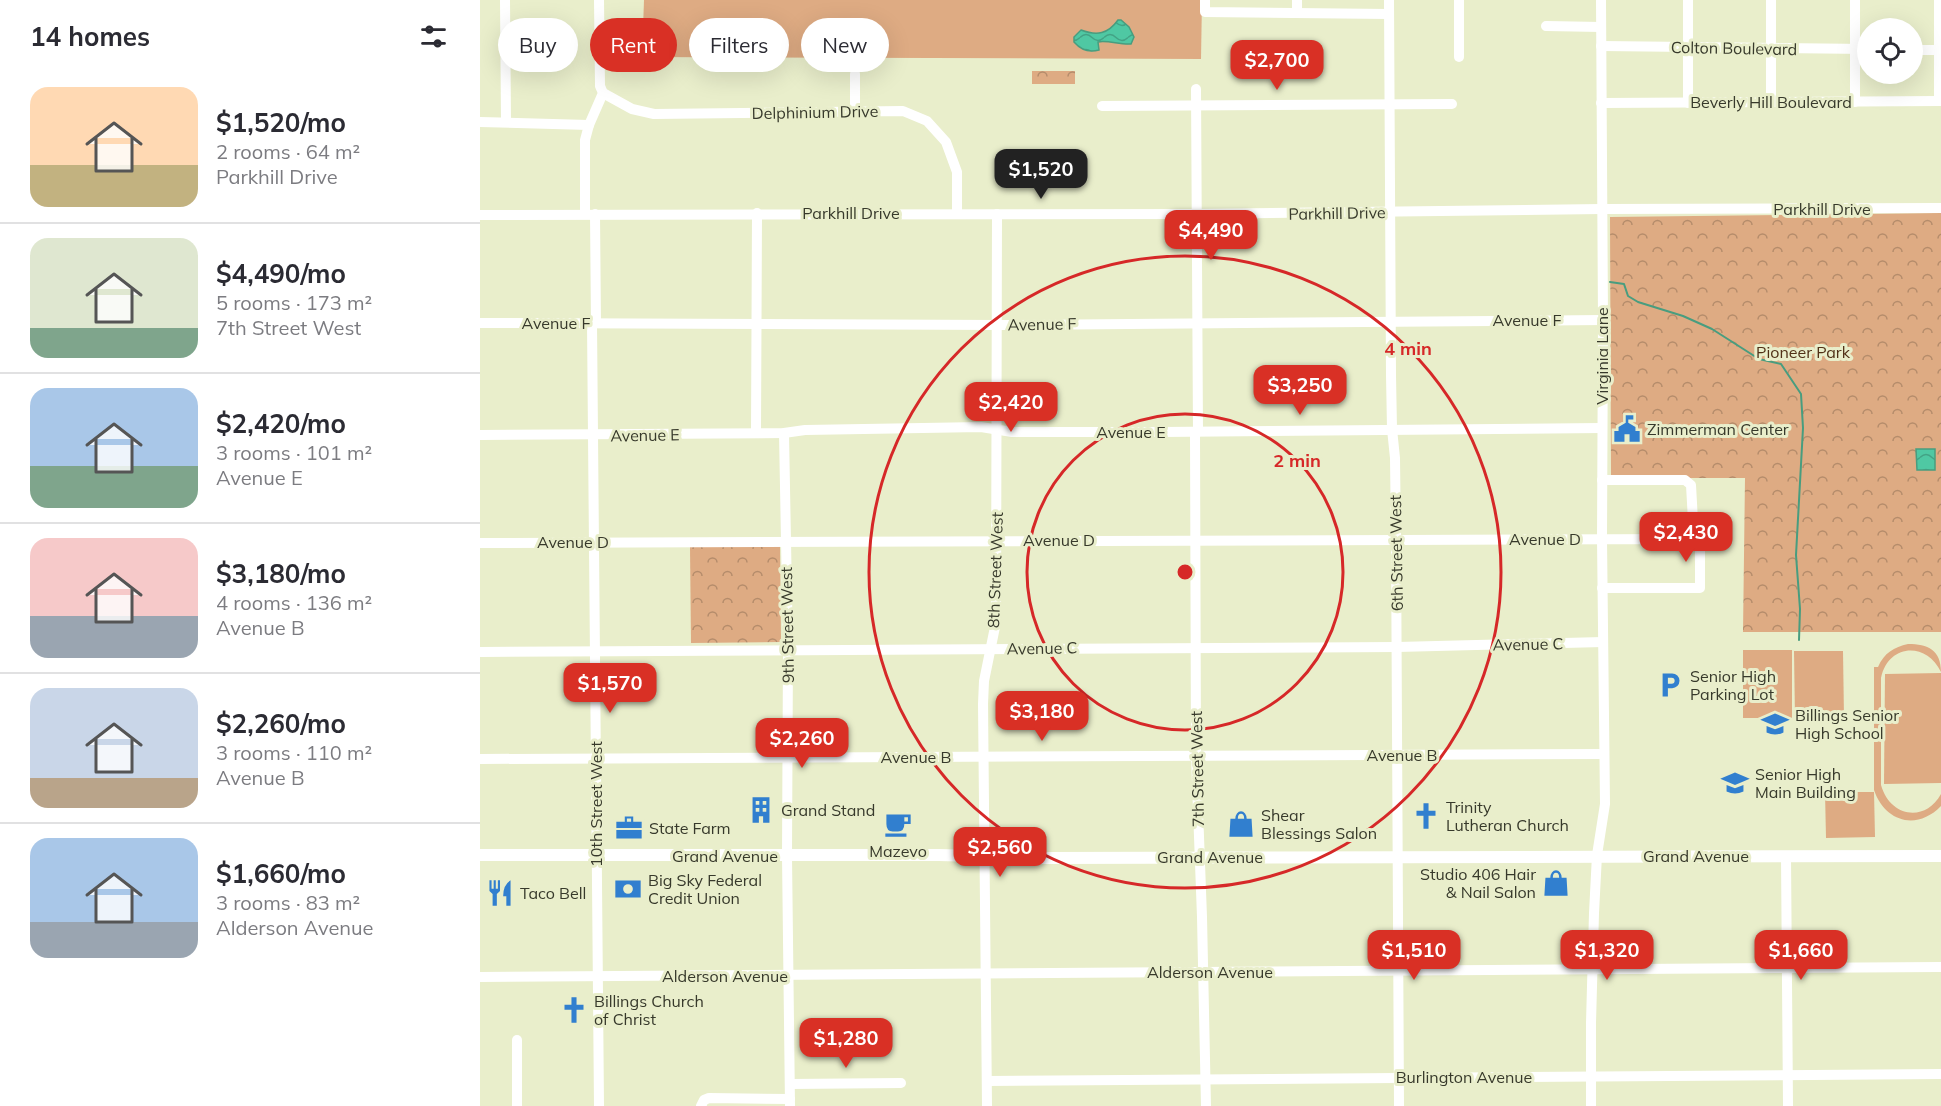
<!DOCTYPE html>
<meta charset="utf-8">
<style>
:root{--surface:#fff;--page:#f7f7f7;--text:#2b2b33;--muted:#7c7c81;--line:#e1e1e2;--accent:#d93025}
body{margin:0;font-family:Mulish,sans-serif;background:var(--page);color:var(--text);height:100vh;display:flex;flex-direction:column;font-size:22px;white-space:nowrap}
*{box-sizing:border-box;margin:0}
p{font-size:20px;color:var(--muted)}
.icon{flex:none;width:33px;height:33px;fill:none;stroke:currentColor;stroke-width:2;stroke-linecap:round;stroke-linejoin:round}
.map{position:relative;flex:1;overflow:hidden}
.side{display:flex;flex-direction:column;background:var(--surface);width:480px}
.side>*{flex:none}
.top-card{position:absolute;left:18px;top:18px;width:570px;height:54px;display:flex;gap:12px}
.buttons{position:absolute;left:1377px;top:18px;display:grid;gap:12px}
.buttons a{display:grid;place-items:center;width:66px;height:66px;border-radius:50%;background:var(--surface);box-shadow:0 6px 24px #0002;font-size:30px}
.price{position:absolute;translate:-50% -51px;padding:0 14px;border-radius:12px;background:var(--accent);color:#fff;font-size:20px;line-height:39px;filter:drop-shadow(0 2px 3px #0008)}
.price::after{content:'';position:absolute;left:50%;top:36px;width:18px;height:14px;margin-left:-9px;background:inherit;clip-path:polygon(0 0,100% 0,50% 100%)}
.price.active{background:#222;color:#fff}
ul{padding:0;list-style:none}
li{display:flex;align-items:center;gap:18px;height:150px;padding:0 30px}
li+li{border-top:2px solid var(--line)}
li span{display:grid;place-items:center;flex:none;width:168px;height:120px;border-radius:18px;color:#555}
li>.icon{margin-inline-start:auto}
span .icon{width:72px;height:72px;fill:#fffc;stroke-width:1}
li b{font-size:26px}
h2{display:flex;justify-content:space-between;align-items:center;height:72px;padding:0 30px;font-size:26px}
.pill{padding:0 21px;border-radius:27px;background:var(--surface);box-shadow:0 6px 24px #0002;font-size:21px;line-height:54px}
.pill.active{background:var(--accent);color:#fff}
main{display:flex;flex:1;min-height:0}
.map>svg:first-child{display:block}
</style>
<main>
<section class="side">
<h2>14 homes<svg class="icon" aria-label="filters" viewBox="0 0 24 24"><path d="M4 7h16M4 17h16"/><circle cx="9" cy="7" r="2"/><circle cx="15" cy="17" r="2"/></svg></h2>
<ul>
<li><span style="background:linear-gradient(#ffd9b3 65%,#c2b280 0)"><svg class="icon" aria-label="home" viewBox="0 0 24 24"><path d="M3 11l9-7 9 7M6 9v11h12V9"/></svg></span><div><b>$1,520/mo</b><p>2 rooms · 64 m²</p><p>Parkhill Drive</p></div></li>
<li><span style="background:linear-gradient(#dfe7d0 75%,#7fa58c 0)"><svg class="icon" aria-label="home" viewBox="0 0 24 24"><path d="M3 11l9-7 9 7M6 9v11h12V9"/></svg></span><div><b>$4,490/mo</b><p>5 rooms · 173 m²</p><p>7th Street West</p></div></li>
<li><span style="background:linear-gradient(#a9c7e8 65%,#7fa58c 0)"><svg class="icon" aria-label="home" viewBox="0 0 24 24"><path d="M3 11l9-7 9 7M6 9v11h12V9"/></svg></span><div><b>$2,420/mo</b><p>3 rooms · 101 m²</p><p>Avenue E</p></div></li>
<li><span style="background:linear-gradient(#f6c9c9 65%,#9aa5b1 0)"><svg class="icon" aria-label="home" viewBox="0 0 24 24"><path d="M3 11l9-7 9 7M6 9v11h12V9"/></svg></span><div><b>$3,180/mo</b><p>4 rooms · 136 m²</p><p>Avenue B</p></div></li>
<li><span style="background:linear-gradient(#c9d6e8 75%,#b9a48a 0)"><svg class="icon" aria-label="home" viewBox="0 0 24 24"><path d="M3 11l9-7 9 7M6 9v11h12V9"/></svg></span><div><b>$2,260/mo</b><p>3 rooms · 110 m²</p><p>Avenue B</p></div></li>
<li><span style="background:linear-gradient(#a9c7e8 70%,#9aa5b1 0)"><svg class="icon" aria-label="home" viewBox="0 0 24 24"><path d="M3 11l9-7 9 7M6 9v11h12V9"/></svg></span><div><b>$1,660/mo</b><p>3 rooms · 83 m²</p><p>Alderson Avenue</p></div></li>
</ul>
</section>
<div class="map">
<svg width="1461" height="1106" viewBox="0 0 1461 1106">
<defs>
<pattern id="park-crowns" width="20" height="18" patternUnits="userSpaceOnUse" patternTransform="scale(1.5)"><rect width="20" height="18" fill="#deab83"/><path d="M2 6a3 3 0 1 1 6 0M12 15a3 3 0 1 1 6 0" fill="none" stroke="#b58c6b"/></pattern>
<pattern id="water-waves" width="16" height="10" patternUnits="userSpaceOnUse" patternTransform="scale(1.5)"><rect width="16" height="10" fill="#4fc8a3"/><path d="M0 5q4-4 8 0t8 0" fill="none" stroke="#42a385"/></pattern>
</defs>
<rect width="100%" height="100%" fill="#e9eecb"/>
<g fill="#deab83">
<polygon points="164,0 722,0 721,59 162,57"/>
<path d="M 1428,644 C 1448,644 1461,650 1461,672 C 1446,641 1408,644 1401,678 L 1401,785 C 1410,817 1445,823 1461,794 L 1461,806 C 1437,831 1405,822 1394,790 L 1394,667 L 1398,667 C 1404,653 1414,647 1428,644 Z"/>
<rect x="1263" y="650" width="49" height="68"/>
<polygon points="1314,651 1363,651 1364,718 1315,719"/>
<polygon points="1461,673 1461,783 1404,784 1405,674"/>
<polygon points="1345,792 1394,792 1395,837 1346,838"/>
</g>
<g fill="url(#park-crowns)">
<rect x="552" y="71" width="43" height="13"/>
<polygon points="1461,213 1461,632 1263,632 1265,478 1131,478 1130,217"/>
<polygon points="300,546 301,642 211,643 210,547"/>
</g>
<g fill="url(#water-waves)" stroke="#489d7f" stroke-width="1.5">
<path d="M 638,20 L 641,20 L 649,27 L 654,37 L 651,44 C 640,45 628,40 618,42 L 619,50 C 609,53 601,50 594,42 L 594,37 L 601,30 C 617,36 628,34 638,20 Z"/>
<polygon points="1436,449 1455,449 1455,470 1437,470"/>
</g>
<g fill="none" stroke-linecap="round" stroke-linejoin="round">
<polyline stroke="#489d7f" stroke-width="2" points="1130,282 1144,284 1148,296 1158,302 1203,316 1232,329 1279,359 1301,364 1321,394 1323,428 1316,555 1320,609 1319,640"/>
<g stroke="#fff" stroke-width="10">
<polyline points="25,0 26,121"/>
<polyline points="725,0 725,12 909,14"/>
<polyline points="817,0 817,12"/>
<polyline points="909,0 911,375 912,429 915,458 916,539 919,1106"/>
<polyline points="979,0 979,57"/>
<polyline points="1375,0 1375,102"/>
<polyline points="1459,0 1459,101"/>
<polyline points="1066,26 1121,27"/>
<polyline points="1121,46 1388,49"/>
<polyline points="1432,50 1461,50"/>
<polyline points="716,89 718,432"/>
<polyline points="123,93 152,109 174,114 423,111 447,121 466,142 477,172 477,213"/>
<polyline points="1291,102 1291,0"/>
<polyline points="1121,103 1461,101"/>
<polyline points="1208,103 1208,0"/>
<polyline points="622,106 972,104"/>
<polyline points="375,111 375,74"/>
<polyline points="0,122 109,125"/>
<polyline points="105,214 105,140 109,125 123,93 120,86 119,0"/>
<polyline points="115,214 116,323"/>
<polyline points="0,215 716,214 1122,209 1461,208"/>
<polyline points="0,323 523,325 1123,320"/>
<polyline points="112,323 119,1106"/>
<polyline points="715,432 716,756 722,917 726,1106"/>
<polyline points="276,433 277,213"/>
<polyline points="304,433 308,649 307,856 310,1106"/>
<polyline points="0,435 304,433 325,430 501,427 532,432 682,432 1122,428"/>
<polyline points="1122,480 1205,480 1211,485 1214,539"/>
<polyline points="0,543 1220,539 1220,588 1122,588"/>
<polyline points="0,652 917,647 1123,642"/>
<polyline points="0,759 1124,754"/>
<polyline points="1306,856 1308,1106"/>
<polyline points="0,977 1461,967"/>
<polyline points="37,1040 37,1106"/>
<polyline points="507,1081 1461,1074"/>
<polyline points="310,1084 421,1083"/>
<polyline points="221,1106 224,1100 229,1098 310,1099"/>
<polyline points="507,1106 503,704 504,681 516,622 517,214"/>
<polyline points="1111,1106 1111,1023 1114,913 1117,855 1125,804 1122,539 1123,320 1121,0"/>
</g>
<polyline stroke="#fff" stroke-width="12" points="0,855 459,855 565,858 1461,856"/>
</g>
<g fill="none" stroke="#d62828" stroke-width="3">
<circle cx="705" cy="572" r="158"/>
<circle cx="705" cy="572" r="316"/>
</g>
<defs>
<symbol id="civic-bare" viewBox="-9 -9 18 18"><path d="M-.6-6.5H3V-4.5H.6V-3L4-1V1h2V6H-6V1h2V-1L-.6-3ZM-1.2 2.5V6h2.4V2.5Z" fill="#317fcf" stroke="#e9eecb" stroke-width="2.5" paint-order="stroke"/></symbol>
<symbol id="parking-bare" viewBox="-9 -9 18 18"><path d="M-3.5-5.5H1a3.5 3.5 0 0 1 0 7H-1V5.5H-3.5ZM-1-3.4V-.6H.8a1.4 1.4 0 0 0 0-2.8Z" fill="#317fcf" stroke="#e9eecb" stroke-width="2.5" paint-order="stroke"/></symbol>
<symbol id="school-bare" viewBox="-9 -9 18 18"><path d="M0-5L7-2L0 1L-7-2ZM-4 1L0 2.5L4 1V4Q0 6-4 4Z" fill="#317fcf" stroke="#e9eecb" stroke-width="2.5" paint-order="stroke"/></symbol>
<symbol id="building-bare" viewBox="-9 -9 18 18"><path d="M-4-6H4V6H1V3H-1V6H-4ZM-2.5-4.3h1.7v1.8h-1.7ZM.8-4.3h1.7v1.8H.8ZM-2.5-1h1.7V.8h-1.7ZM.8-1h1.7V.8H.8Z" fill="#317fcf" stroke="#e9eecb" stroke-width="2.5" paint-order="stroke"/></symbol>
<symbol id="church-bare" viewBox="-9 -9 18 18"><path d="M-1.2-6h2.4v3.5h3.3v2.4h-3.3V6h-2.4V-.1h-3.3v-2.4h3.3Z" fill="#317fcf" stroke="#e9eecb" stroke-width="2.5" paint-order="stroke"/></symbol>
<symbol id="cafe-bare" viewBox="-9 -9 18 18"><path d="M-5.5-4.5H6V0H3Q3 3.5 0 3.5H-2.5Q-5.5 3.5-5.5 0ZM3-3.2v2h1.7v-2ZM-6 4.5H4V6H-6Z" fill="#317fcf" stroke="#e9eecb" stroke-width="2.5" paint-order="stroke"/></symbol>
<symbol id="shop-bare" viewBox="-9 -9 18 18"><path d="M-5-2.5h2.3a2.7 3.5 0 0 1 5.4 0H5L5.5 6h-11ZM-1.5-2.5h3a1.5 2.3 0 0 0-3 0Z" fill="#317fcf" stroke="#e9eecb" stroke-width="2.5" paint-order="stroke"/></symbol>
<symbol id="office-bare" viewBox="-9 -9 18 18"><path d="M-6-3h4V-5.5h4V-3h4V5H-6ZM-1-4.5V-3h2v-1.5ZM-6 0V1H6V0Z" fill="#317fcf" stroke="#e9eecb" stroke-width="2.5" paint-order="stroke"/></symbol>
<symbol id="bank-bare" viewBox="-9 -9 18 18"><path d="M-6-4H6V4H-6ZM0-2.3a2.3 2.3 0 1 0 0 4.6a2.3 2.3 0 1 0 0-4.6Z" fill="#317fcf" stroke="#e9eecb" stroke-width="2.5" paint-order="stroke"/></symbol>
<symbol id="restaurant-bare" viewBox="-9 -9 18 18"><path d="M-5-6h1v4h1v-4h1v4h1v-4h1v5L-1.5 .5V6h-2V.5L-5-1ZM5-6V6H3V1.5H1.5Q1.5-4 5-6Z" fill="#317fcf" stroke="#e9eecb" stroke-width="2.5" paint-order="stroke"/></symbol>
</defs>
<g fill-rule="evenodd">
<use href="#civic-bare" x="1128" y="410" width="38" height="38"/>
<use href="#parking-bare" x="1171" y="666" width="38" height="38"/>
<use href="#school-bare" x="1276" y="705" width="38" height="38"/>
<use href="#school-bare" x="1236" y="764" width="38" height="38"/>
<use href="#building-bare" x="262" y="791" width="38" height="38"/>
<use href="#church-bare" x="927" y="797" width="38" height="38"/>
<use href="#cafe-bare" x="399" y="805" width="38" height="38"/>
<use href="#shop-bare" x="742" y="805" width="38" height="38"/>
<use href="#office-bare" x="130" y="809" width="38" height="38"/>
<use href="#shop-bare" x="1057" y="864" width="38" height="38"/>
<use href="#bank-bare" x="129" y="870" width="38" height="38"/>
<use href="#restaurant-bare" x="1" y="874" width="38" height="38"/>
<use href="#church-bare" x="75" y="991" width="38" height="38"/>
</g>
<g text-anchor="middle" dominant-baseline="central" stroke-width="6" stroke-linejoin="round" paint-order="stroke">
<g font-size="16" fill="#37392b" stroke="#e9eecb">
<text transform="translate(1254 48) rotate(1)">Colton Boulevard</text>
<text x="1291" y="102">Beverly Hill Boulevard</text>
<text transform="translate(335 112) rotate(-1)">Delphinium Drive</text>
<text x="1342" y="209">Parkhill Drive</text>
<text x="371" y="213">Parkhill Drive</text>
<text transform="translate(857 213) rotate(-1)">Parkhill Drive</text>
<text x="1047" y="320">Avenue F</text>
<text x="76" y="323">Avenue F</text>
<text transform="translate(562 324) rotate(-1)">Avenue F</text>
<text transform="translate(1122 356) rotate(-90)">Virginia Lane</text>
<text x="651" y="432">Avenue E</text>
<text transform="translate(165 435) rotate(-1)">Avenue E</text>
<text x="1065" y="539">Avenue D</text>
<text x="579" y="540">Avenue D</text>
<text x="93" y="542">Avenue D</text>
<text transform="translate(916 553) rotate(-91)">6th Street West</text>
<text transform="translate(515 570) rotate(-88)">8th Street West</text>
<text transform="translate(307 625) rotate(-91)">9th Street West</text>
<text transform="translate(1048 644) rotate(-1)">Avenue C</text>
<text transform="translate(562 648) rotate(-1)">Avenue C</text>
<text x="922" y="755">Avenue B</text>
<text x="436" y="757">Avenue B</text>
<text transform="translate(717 769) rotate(-91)">7th Street West</text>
<text transform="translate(116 804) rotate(-90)">10th Street West</text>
<text x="245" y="856">Grand Avenue</text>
<text x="1216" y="856">Grand Avenue</text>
<text x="730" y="857">Grand Avenue</text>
<text x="730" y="972">Alderson Avenue</text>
<text x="245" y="976">Alderson Avenue</text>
<text x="984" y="1077">Burlington Avenue</text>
</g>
<g font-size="16" fill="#503016" stroke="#e9eecb">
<text x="1323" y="352">Pioneer Park</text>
</g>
<g font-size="16" fill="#37392b" stroke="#e9eecb" text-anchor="start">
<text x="1167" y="429">Zimmerman Center</text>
<text x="1210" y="676">Senior High<tspan x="1210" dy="18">Parking Lot</tspan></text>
<text x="1315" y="715">Billings Senior<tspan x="1315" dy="18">High School</tspan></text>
<text x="1275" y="774">Senior High<tspan x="1275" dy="18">Main Building</tspan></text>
<text x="966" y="807">Trinity<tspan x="966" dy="18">Lutheran Church</tspan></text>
<text x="301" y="810">Grand Stand</text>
<text x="781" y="815">Shear<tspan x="781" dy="18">Blessings Salon</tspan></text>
<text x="169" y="828">State Farm</text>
<text x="418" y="851" text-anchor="middle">Mazevo</text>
<text x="1056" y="874" text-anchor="end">Studio 406 Hair<tspan x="1056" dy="18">&amp; Nail Salon</tspan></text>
<text x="168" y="880">Big Sky Federal<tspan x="168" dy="18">Credit Union</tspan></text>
<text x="40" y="893">Taco Bell</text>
<text x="114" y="1001">Billings Church<tspan x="114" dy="18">of Christ</tspan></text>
</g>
</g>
<circle cx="705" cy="572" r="9" fill="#d62828" stroke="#e9eecb" stroke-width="3"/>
<g font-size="18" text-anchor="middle" font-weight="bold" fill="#d62828" stroke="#e9eecb" stroke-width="6" stroke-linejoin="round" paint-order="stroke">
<text x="928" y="355">4 min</text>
<text x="817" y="467">2 min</text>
</g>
</svg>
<div class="buttons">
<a><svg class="icon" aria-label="locate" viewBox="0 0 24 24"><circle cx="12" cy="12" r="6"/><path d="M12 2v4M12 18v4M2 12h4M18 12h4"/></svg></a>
</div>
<b class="price" style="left:797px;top:91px">$2,700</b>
<b class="price active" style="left:561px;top:200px">$1,520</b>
<b class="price" style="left:731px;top:261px">$4,490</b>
<b class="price" style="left:820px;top:416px">$3,250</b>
<b class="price" style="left:531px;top:433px">$2,420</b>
<b class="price" style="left:1206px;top:563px">$2,430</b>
<b class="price" style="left:130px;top:714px">$1,570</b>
<b class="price" style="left:562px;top:742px">$3,180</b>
<b class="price" style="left:322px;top:769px">$2,260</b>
<b class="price" style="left:520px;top:878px">$2,560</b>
<b class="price" style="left:934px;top:981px">$1,510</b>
<b class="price" style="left:1127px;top:981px">$1,320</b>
<b class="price" style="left:1321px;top:981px">$1,660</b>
<b class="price" style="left:366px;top:1069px">$1,280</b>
<div class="top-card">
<a class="pill">Buy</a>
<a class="pill active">Rent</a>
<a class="pill">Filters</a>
<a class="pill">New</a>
</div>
</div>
</main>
